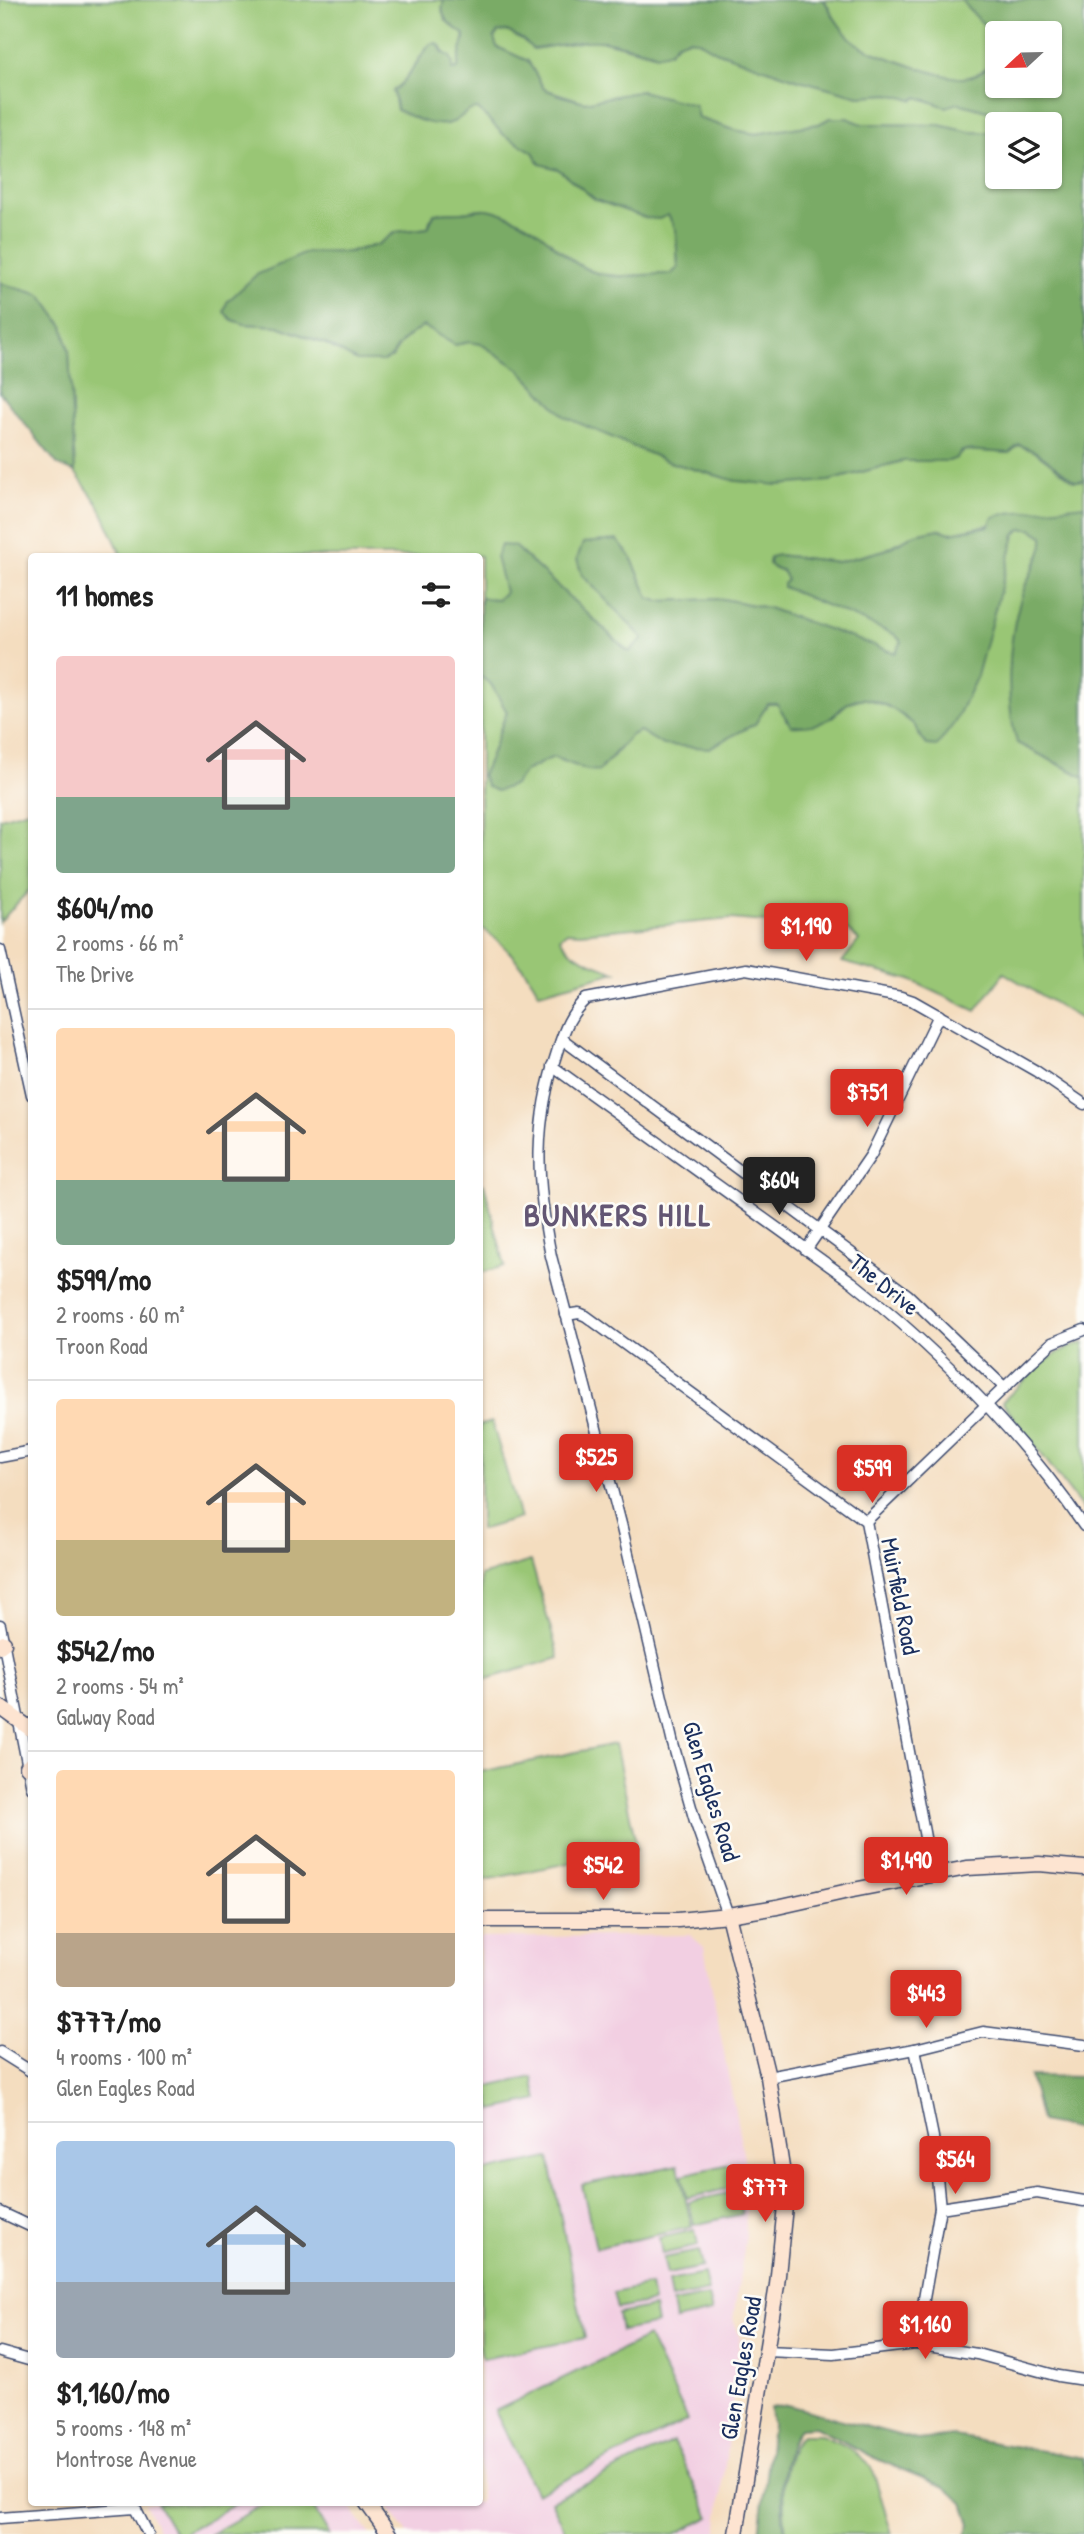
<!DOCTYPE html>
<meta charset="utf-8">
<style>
:root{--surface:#fff;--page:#f2f2f2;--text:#222;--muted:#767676;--line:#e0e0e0;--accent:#d93025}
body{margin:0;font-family:"Patrick Hand",sans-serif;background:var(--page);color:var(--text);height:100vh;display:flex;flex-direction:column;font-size:26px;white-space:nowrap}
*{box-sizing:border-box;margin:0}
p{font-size:23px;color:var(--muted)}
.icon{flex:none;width:38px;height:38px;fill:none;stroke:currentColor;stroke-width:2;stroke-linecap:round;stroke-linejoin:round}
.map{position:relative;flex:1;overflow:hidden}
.panel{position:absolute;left:28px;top:553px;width:455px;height:1953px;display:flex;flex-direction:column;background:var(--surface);border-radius:7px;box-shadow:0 2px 5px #0004}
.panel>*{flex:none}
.needle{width:46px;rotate:248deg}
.controls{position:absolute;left:985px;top:21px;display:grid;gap:14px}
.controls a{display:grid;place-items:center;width:77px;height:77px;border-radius:7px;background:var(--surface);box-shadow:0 2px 5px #0004;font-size:35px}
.price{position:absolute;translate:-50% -60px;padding:0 16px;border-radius:7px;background:var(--accent);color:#fff;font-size:23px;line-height:46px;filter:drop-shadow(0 2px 4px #0008)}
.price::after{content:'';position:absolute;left:50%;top:42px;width:21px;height:16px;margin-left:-10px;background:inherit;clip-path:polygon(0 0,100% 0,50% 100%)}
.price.active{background:#222;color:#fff}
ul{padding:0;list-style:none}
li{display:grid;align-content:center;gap:14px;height:371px;padding:0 28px}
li+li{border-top:2px solid var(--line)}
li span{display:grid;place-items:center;height:217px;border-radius:7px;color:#555}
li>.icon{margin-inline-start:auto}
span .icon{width:126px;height:126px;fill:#fffc;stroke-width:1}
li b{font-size:30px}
h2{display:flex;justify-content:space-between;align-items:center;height:84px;padding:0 28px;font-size:30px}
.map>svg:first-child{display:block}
</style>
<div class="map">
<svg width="1084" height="2534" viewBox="0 0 1084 2534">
<rect width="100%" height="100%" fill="#fdfcf7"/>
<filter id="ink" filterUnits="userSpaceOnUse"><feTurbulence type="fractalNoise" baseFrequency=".0143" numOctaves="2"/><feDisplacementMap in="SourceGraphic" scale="14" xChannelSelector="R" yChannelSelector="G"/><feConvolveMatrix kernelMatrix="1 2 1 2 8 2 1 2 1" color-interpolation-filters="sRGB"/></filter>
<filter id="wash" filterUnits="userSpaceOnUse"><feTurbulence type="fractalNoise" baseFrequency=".00686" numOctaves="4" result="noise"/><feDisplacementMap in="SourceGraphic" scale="28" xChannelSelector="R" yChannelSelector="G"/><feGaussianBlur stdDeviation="1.57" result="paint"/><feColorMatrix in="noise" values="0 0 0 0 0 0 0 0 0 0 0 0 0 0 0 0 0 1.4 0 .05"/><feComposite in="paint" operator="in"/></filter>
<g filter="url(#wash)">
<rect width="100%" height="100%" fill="#f4ddbf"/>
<g fill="#f2cfe2">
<polygon points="690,1935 704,1947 745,2164 746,2236 733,2319 740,2337 717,2534 408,2534 385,2503 480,2502 480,1938"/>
<polygon points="145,2503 347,2503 370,2534 160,2534"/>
</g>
<g fill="#99c674" stroke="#5a7a69" stroke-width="2">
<path d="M 0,0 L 444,0 C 438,19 450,25 465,35 C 463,47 458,57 458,69 L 452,71 L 441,46 L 427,47 L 405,80 L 393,91 L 453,122 L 468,109 L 478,109 L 504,135 L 533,152 L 540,164 L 558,169 L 596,200 L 668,215 L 676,230 L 678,268 L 671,274 C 645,273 622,280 597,273 C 569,264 557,244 535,230 C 523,222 500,211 486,209 C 479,208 471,211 464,212 C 446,214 447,208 430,220 L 428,228 L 396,232 L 377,245 L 349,252 L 306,253 L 244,324 L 278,326 L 326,344 L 357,361 L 392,358 C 399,342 409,335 423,326 L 455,345 L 469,342 L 481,344 L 519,369 L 565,417 L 669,462 L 736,481 L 829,481 L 903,461 L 949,461 L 966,450 L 1009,453 L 1019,445 L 1036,452 L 1074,481 L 1084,480 L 1084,505 L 950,533 L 939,529 L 916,534 L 885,550 L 838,562 L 778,555 L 773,568 C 782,570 784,572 787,580 L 784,587 L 894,634 L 902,642 L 895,654 L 768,608 L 723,599 L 658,601 L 649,598 L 631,557 L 577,559 L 582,575 L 643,638 L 629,653 L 514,546 L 505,592 L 498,599 L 480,598 L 480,556 L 122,556 L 98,504 L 75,472 L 69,351 L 63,326 L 41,295 L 3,284 L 0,281 Z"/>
<path d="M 824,0 L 962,0 C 971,15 994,28 995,48 C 996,65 977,77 963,78 C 947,79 869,53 856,43 C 841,31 833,16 824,0 Z"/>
<polygon points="507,31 522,39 533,49 586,41 604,41 657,55 669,52 677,43 688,39 697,40 716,51 796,79 859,96 890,94 913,100 918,97 946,107 958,103 1009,117 1032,119 1035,124 998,124 997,133 970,132 939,125 862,124 847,118 830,118 819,124 756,134 734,130 698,118 694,109 641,91 585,102 544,89 528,61 497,47 494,39 498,32"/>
<path d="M 1020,529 L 1031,529 L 1043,536 L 1044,546 L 1024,588 L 1017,743 L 1084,777 L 1084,1021 L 1004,973 L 976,1011 L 910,980 L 842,962 L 859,940 L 846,929 L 731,919 L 580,933 L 567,932 L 560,938 C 571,958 596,964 616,972 L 539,993 C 526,968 504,943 480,927 L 480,676 L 491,684 L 507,712 C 498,732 493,755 482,775 L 514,785 L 525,771 L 553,757 L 587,770 L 610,760 L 631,735 L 640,731 L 663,745 L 755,724 L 767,704 L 777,704 L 784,711 L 786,720 L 829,719 L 849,702 L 864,698 L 890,707 L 915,725 L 919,736 L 995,605 L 1015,535 Z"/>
<polygon points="31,809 31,888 0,922 0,818"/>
<polygon points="484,1184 505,1266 480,1273 480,1185"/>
<path d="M 1084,1343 L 1084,1510 L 1002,1402 C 1027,1379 1050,1349 1084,1343 Z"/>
<polygon points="492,1422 520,1518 480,1530 480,1425"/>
<polygon points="531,1561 559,1658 480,1681 480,1576"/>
<polygon points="615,1744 637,1849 480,1881 480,1772"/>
<polygon points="533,2077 538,2100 492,2110 487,2087"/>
<polygon points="549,2158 585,2338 482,2359 480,2346 480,2172"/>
<polygon points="730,2164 735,2187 687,2198 682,2175"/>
<polygon points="678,2165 692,2227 596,2248 582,2185"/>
<polygon points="737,2191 742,2214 694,2225 689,2202"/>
<polygon points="695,2230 698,2246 662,2254 659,2238"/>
<polygon points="699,2251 703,2267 667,2274 663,2258"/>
<polygon points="704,2274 708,2291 671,2299 668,2281"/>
<polygon points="650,2285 653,2302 617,2309 613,2293"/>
<polygon points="708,2296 712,2312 675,2320 672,2303"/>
<polygon points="654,2307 657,2324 621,2331 618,2314"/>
<polygon points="648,2337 688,2420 536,2494 495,2411"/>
<path d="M 801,2435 L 821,2435 L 850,2448 L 872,2467 L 892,2534 L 786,2534 C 783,2503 778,2460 801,2435 Z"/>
<polygon points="673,2442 710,2517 675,2534 567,2534 551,2501"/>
<polygon points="157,2503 237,2503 182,2534 175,2534"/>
<polygon points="266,2503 311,2503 329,2534 211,2534"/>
</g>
<g fill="#7aab66" stroke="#4a6d62" stroke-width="2" fill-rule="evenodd">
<path d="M 444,0 L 824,0 C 833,16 841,31 856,43 C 869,53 946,79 963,78 C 977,77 996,65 995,48 C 994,28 971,15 962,0 L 1084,0 L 1084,480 L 1075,481 L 1036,452 L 1019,445 L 1009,453 L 966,450 L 960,452 L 957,458 L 949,461 L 902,461 L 829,481 L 778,485 L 736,481 L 669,462 L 565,417 L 519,369 L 481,344 L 469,342 L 455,345 L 423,326 C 409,335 399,342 392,357 L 383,361 L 357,361 L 326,344 L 278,326 L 244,324 L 232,320 L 224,312 L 227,302 L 256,275 L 306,253 L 349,252 L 377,245 L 396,232 L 428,228 L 434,214 C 443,211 450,213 460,212 C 468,212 478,208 487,209 C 501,211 524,222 536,230 C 557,245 570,265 597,273 C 622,280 645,273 671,274 L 678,268 L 676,230 L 668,215 L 659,219 L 646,218 L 596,200 L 558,169 L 540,164 L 533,152 L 504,135 L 478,109 C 465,109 464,117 453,122 C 436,130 412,117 397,110 L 393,91 L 405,80 L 430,44 L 438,43 L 443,53 L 450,56 L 453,64 L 452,70 L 458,69 C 458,57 463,47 465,35 C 451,25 438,19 444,0 ZM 507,31 L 522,39 L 533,49 L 585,41 L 604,41 L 645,50 L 657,55 L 669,52 L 677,43 L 688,39 L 697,40 L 716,51 L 796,79 L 859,96 L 890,94 L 913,100 L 918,97 L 946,107 L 958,103 L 1009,117 L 1032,119 L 1035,124 L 1050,124 L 1050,177 L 998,177 L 997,133 L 970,132 L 939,125 L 862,124 L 847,118 L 830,118 L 819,124 L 756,134 L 734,130 L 698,118 L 695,105 L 641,91 L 585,102 L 562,96 L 544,89 L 528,61 L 497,47 L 494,38 L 498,32 ZM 1050,33 L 1050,86 L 998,86 L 998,33 Z"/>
<polygon points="0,281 3,284 41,295 63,326 69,351 75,472 58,465 0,393"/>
<path d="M 1084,505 L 1084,777 L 1017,743 C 1004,699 1008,630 1025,587 C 1031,570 1045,554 1043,536 L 1031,529 L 1021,529 L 1015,535 L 977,676 L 955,722 L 937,746 L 927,745 C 920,738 918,728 912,723 C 897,710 868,691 849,702 C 843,706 838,712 832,717 C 822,725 803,727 791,726 L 777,704 L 768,704 L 755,724 L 709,748 L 663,745 L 640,731 L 631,735 L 599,771 L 587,770 L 553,757 L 525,771 L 514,785 L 497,791 L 487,787 L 482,775 C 493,755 498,733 507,712 L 491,684 L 480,676 L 480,598 L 498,599 L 505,592 L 496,557 L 501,545 L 514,546 L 629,652 L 643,638 L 582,575 L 577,559 L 583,543 L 617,540 L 631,557 L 649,598 L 658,601 L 723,599 L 768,608 L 895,653 L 902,642 L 894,634 L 783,587 L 783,584 L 787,580 L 782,570 L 773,568 L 769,564 L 770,557 L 778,555 L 838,562 L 885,550 L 915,534 L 939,529 L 950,533 L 989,526 L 993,517 L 1008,513 Z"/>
<polygon points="1030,2076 1084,2077 1084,2131 1041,2122"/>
<path d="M 787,2405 L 917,2440 L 954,2436 L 1078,2457 L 1084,2459 L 1084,2534 L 966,2534 L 970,2524 L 963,2503 L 945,2487 L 879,2460 L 815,2427 L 799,2428 C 778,2462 780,2496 785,2534 L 759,2534 L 772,2425 L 770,2408 Z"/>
</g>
</g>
<g filter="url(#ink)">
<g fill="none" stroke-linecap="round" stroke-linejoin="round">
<defs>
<g id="street">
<polyline points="0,950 32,1095"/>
<polyline points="562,1039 908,1295 1004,1387"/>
<path d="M 552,1066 L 852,1282 C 939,1351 1021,1434 1084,1526"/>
<polyline points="806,1250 871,1155 939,1015"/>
<polyline points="566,1315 579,1313 586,1316 866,1521 932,1875"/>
<polyline points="0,1457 32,1451"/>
<polyline points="866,1521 1032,1361 1052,1343 1084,1330"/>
<polyline points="0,1625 32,1788"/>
<path d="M 728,1915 L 695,1821 L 673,1744 L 621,1524 L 551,1256 C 536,1180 533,1124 558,1049 C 564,1030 571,1012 586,999 L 746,969 L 901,997 L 913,1001 L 1036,1071 L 1084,1104"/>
<polyline points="915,2049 933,2137 940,2208 916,2344"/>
<polyline points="0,2052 32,2072"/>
<polyline points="768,2077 915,2049 983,2032 1084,2045"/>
<polyline points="940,2208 1037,2193 1084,2201"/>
<polyline points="0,2212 32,2227"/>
<polyline points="766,2351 834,2354 916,2344 977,2354 1058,2376 1084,2380"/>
<polyline points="0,2352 32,2361"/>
<polyline points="132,2502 148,2534"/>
<polyline points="0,2518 135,2508"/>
</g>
<g id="secondary">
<polyline points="0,1646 4,1643"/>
<polyline points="0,1707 32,1730"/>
<polyline points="27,1767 32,1764"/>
<polyline points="728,1915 768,2077 783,2174 785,2206 777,2285 736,2534"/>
<polyline points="480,1920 678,1920 728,1915 777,1907 853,1890 967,1868 1039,1864 1084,1868"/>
<polyline points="366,2502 389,2534"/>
</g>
</defs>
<use href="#street" stroke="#3c496d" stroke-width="13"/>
<use href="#secondary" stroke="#3c496d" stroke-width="17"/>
<use href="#street" stroke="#fff" stroke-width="10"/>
<use href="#secondary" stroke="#fde4d1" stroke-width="14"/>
</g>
</g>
<g text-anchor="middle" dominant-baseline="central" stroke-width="5" stroke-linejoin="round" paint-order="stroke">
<g font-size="24" fill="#1b2f5e" stroke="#fdfcf7">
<text transform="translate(885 1284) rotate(39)">The Drive</text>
<text transform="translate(901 1596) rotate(79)">Muirfield Road</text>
<text transform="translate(712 1791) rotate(73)">Glen Eagles Road</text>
<text transform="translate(740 2368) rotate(-80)">Glen Eagles Road</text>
</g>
<g font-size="32" font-weight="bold" letter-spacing="2" fill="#635673" stroke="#fdfcf7">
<text x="618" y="1214">BUNKERS HILL</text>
</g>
</g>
</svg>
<div class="controls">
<a><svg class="needle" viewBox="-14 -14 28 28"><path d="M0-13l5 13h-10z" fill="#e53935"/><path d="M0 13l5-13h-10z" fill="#767676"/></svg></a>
<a><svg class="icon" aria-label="layers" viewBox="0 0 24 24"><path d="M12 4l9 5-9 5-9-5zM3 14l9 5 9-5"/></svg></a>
</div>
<b class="price" style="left:806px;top:963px">$1,190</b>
<b class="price" style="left:867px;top:1129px">$751</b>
<b class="price active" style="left:779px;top:1217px">$604</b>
<b class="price" style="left:596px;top:1494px">$525</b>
<b class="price" style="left:872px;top:1505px">$599</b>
<b class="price" style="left:906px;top:1897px">$1,490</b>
<b class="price" style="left:603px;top:1902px">$542</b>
<b class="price" style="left:926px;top:2030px">$443</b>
<b class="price" style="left:955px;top:2196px">$564</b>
<b class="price" style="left:765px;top:2224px">$777</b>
<b class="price" style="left:925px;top:2361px">$1,160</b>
<section class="panel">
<h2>11 homes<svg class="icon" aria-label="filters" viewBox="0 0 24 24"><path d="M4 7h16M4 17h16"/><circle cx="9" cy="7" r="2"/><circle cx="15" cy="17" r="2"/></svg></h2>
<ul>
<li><span style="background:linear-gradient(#f6c9c9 65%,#7fa58c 0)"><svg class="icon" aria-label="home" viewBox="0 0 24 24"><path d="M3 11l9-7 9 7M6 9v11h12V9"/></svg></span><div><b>$604/mo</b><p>2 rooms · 66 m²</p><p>The Drive</p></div></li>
<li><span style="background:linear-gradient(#ffd9b3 70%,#7fa58c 0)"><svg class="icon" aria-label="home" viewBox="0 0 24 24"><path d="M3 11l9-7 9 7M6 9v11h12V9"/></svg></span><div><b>$599/mo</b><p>2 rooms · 60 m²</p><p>Troon Road</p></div></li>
<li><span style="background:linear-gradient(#ffd9b3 65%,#c2b280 0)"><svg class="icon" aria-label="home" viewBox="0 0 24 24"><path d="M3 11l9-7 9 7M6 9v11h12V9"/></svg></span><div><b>$542/mo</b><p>2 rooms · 54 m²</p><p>Galway Road</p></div></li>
<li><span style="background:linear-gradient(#ffd9b3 75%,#b9a48a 0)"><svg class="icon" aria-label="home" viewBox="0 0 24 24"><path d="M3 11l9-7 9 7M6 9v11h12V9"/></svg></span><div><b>$777/mo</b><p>4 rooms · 100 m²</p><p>Glen Eagles Road</p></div></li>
<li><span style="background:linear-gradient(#a9c7e8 65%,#9aa5b1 0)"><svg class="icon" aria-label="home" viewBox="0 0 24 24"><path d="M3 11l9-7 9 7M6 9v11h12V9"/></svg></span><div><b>$1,160/mo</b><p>5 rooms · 148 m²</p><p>Montrose Avenue</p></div></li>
</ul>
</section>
</div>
